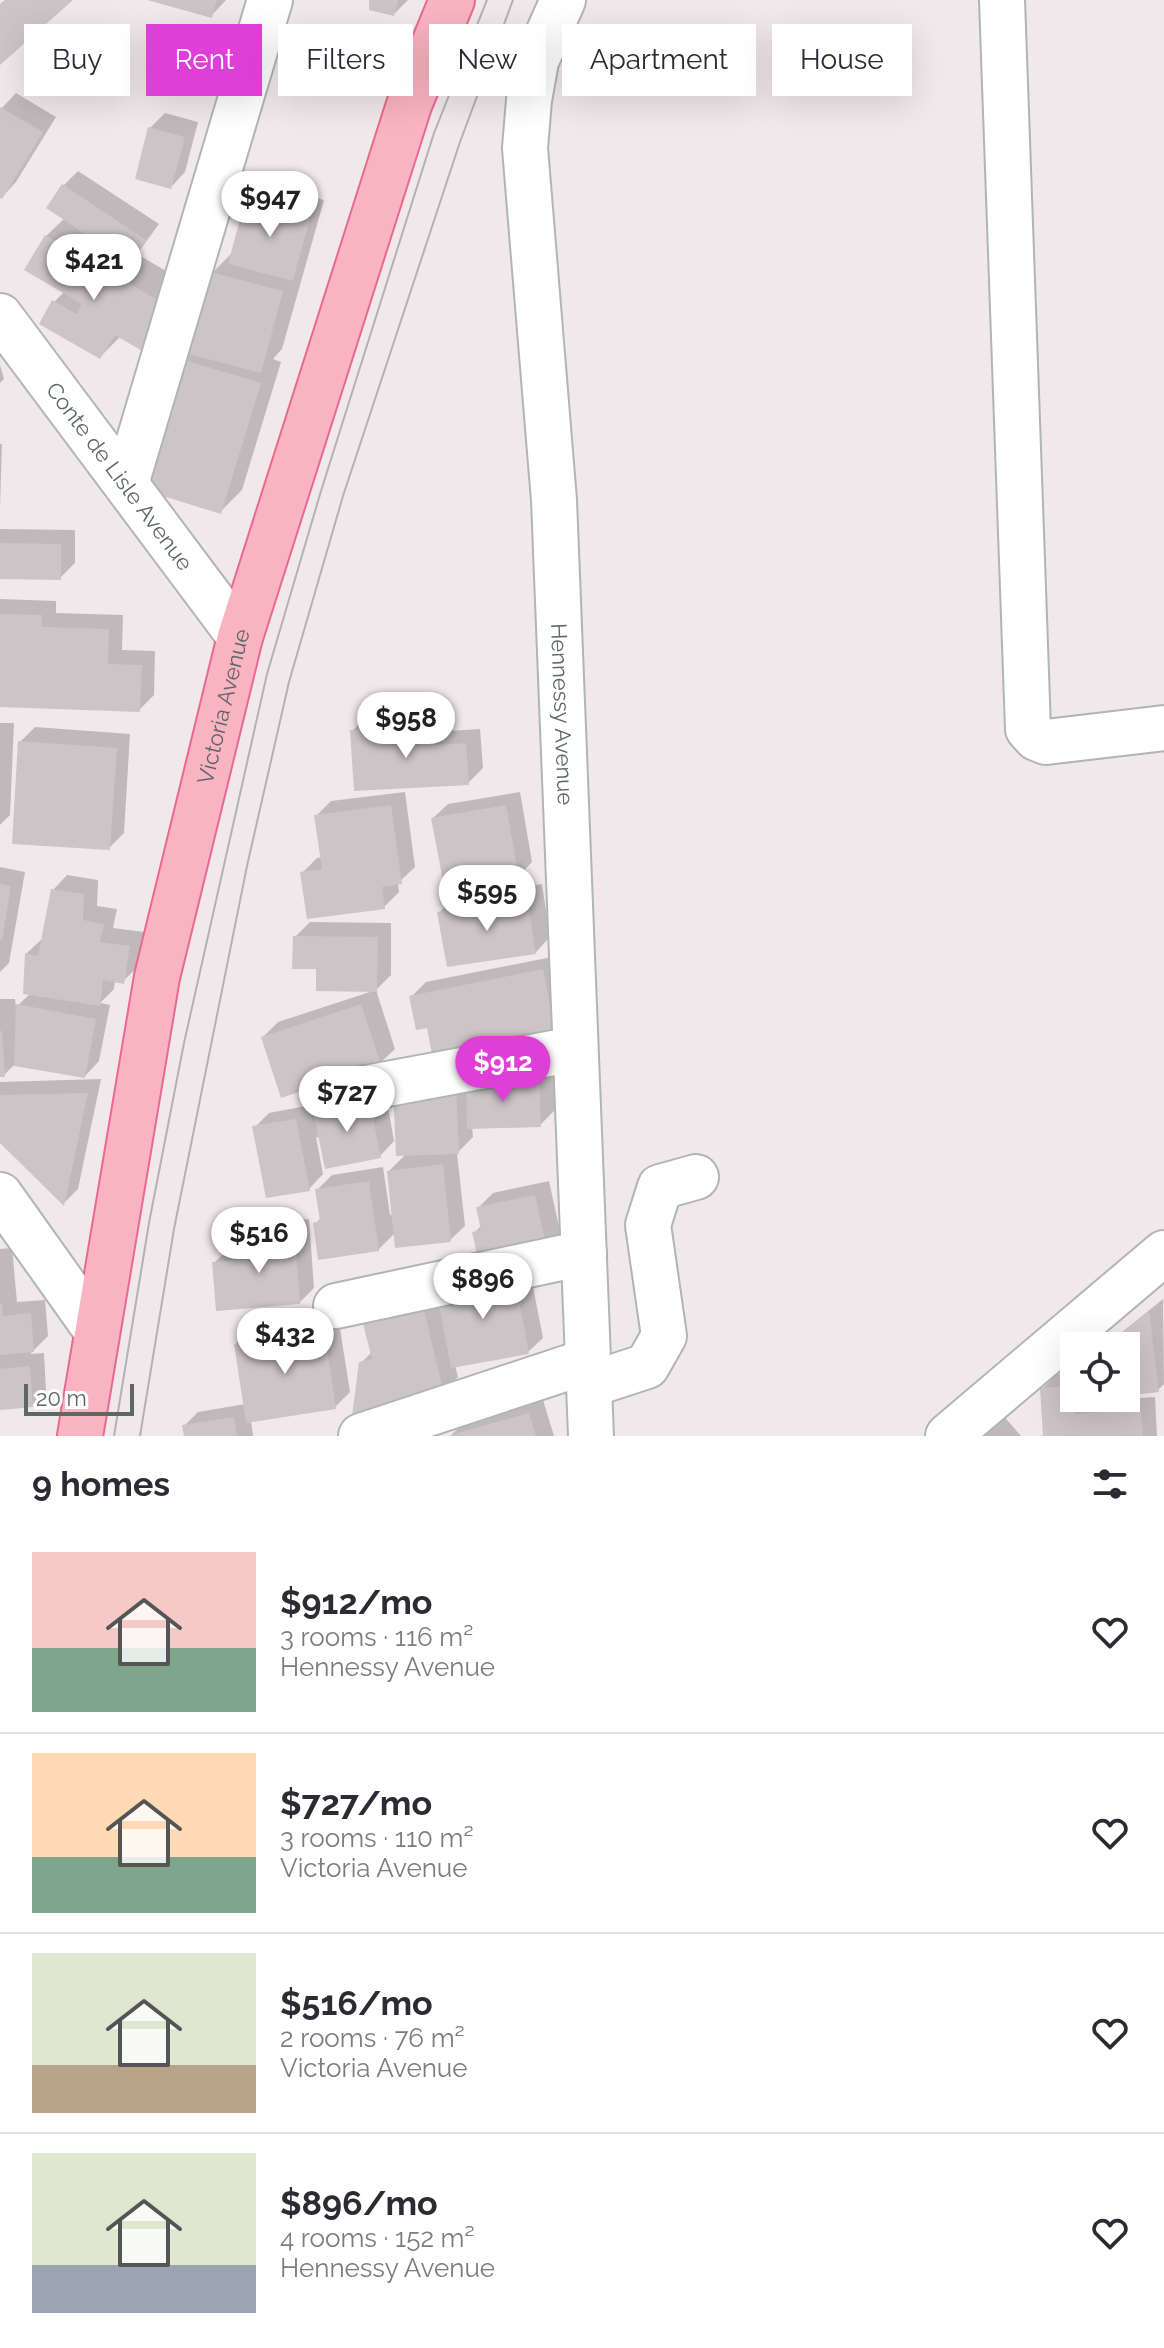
<!DOCTYPE html>
<meta charset="utf-8">
<style>
:root{--surface:#fff;--page:#f2f2f3;--text:#2b2b33;--muted:#7c7c81;--line:#e1e1e2;--accent:#de40d7}
body{margin:0;font-family:Raleway,sans-serif;background:var(--page);color:var(--text);height:100vh;display:flex;flex-direction:column;font-size:30px;white-space:nowrap}
*{box-sizing:border-box;margin:0}
p{font-size:26px;color:var(--muted)}
.icon{flex:none;width:44px;height:44px;fill:none;stroke:currentColor;stroke-width:2;stroke-linecap:round;stroke-linejoin:round}
.map{position:relative;height:1436px;overflow:hidden}
.side{display:flex;flex-direction:column;background:var(--surface);flex:1}
.side>*{flex:none}
.banner{position:absolute;left:24px;top:24px;width:1116px;height:72px;display:flex;gap:16px}
.fabs{position:absolute;left:1060px;top:1332px;display:grid;gap:16px}
.fabs a{display:grid;place-items:center;width:80px;height:80px;border-radius:0px;background:var(--surface);box-shadow:0 8px 32px #0002;font-size:40px}
.scale{position:absolute;left:24px;bottom:20px;width:110px;box-sizing:border-box;padding-left:8px;border:4px solid #5f6763;border-top:0;font-size:22px;line-height:28px;white-space:nowrap;color:#5f6763;-webkit-text-stroke:6px #fff;paint-order:stroke}
.price{position:absolute;translate:-50% -68px;padding:0 18px;border-radius:28px;background:#fff;color:#222;font-size:26px;line-height:52px;filter:drop-shadow(0 2px 4px #0008)}
.price::after{content:'';position:absolute;left:50%;top:48px;width:24px;height:18px;margin-left:-12px;background:inherit;clip-path:polygon(0 0,100% 0,50% 100%)}
.price.active{background:var(--accent);color:#fff}
ul{padding:0;list-style:none}
li{display:flex;align-items:center;gap:24px;height:200px;padding:0 32px}
li+li{border-top:2px solid var(--line)}
li span{display:grid;place-items:center;flex:none;width:224px;height:160px;border-radius:0px;color:#555}
li>.icon{margin-inline-start:auto}
span .icon{width:96px;height:96px;fill:#fffc;stroke-width:1}
li b{font-size:34px}
h2{display:flex;justify-content:space-between;align-items:center;height:96px;padding:0 32px;font-size:34px}
.pill{padding:0 28px;border-radius:0px;background:var(--surface);box-shadow:0 8px 32px #0002;font-size:28px;line-height:72px}
.pill.active{background:var(--accent);color:#fff}
.map>svg:first-child{display:block}
</style>
<div class="map">
<svg width="1164" height="1436" viewBox="0 0 1164 1436">
<rect width="100%" height="100%" fill="#f0e8ea"/>
<g fill="#0003">
<polygon points="151,0 226,0 211,16"/>
<polygon points="371,0 408,0 394,14"/>
<polygon points="16,93 56,117 16,182 2,197 0,110"/>
<polygon points="165,113 198,122 185,172 171,187 150,128"/>
<polygon points="78,171 159,224 137,254 190,285 121,336 100,357 54,302 65,291 46,236 65,218 48,208 64,185"/>
<polygon points="263,183 324,200 282,349 273,359 281,362 242,490 220,512 176,358 195,339 212,273 233,252 248,198"/>
<polygon points="0,365 4,379 0,383"/>
<polygon points="0,444 2,444 0,507"/>
<polygon points="0,529 75,530 75,563 60,578 0,577"/>
<polygon points="0,599 56,601 56,613 123,615 122,650 155,651 154,695 139,710 0,705"/>
<polygon points="447,712 448,731 480,729 483,768 468,783 352,731 367,717"/>
<polygon points="0,723 14,723 10,815 0,825"/>
<polygon points="35,727 130,734 124,833 109,848 20,742"/>
<polygon points="405,792 415,867 398,883 399,892 384,907 302,873 317,858 322,857 316,816 331,801"/>
<polygon points="520,792 532,862 518,877 433,818 448,804"/>
<polygon points="0,867 25,872 9,963 0,972"/>
<polygon points="67,875 98,880 97,906 117,909 113,928 144,932 138,967 123,981 115,980 114,989 100,1003 110,1005 99,1061 85,1076 15,1064 4,1075 0,1075 0,999 15,999 16,1007 31,993 25,992 27,953 42,939 53,890"/>
<polygon points="542,884 550,937 536,952 440,912 454,898"/>
<polygon points="310,922 391,923 391,975 376,990 318,967 295,937"/>
<polygon points="557,956 554,1028 428,1026 411,997 426,982"/>
<polygon points="376,990 395,1049 380,1063 263,1037 278,1022"/>
<polygon points="553,1064 555,1110 540,1125 472,1127 473,1137 457,1153 465,1226 450,1240 396,1232 378,1250 315,1224 322,1217 317,1190 332,1175 383,1167 390,1215 394,1214 389,1171 406,1154 395,1089"/>
<polygon points="101,1079 78,1189 64,1203 0,1140 0,1082"/>
<polygon points="384,1085 394,1141 380,1156 316,1137 323,1174 309,1189 255,1127 269,1113 311,1105 312,1113 330,1096"/>
<polygon points="549,1181 561,1236 547,1251 474,1233 482,1225 478,1208 493,1193"/>
<polygon points="309,1219 314,1288 300,1302 214,1263 229,1248 249,1247 248,1237 262,1222"/>
<polygon points="12,1248 17,1302 45,1300 48,1336 30,1354 44,1353 46,1391 32,1405 0,1408 0,1249"/>
<polygon points="528,1261 543,1338 528,1352 455,1365 458,1377 443,1392 361,1363 372,1352 375,1290"/>
<polygon points="1163,1299 1164,1384 1158,1390 1126,1394 1126,1346 1105,1346"/>
<polygon points="338,1316 350,1392 335,1407 251,1420 253,1436 186,1436 184,1426 198,1412 245,1404 236,1344 251,1330"/>
<polygon points="1074,1373 1074,1398 1107,1400 1155,1397 1157,1436 1045,1436 1042,1389 1057,1374"/>
<polygon points="543,1400 554,1436 450,1436 465,1422"/>
<polygon points="1001,1413 1021,1436 974,1436"/>
</g>
<g fill="#ccc4c7">
<polygon points="5,0 73,0 0,65 0,4"/>
<polygon points="147,0 217,0 212,18"/>
<polygon points="369,0 398,0 394,16 369,10"/>
<polygon points="0,107 43,132 2,199 0,198"/>
<polygon points="148,127 185,137 171,189 135,179"/>
<polygon points="62,184 146,240 130,264 46,208"/>
<polygon points="246,197 311,214 293,281 228,264"/>
<polygon points="45,235 170,307 144,352 115,335 100,359 39,324 52,300 76,314 82,304 24,270"/>
<polygon points="210,272 283,291 261,373 189,354"/>
<polygon points="174,357 261,383 221,514 134,487"/>
<polygon points="0,543 61,544 61,580 0,579"/>
<polygon points="0,614 42,615 42,627 109,629 108,664 142,665 140,712 0,707"/>
<polygon points="433,726 434,745 466,743 469,785 354,791 350,730"/>
<polygon points="18,741 117,748 110,850 12,844"/>
<polygon points="391,805 402,884 382,887 385,909 307,919 300,872 322,869 314,815"/>
<polygon points="506,805 519,879 445,891 431,818"/>
<polygon points="0,884 11,886 2,940 0,940"/>
<polygon points="51,889 84,894 83,920 104,924 100,942 130,946 124,984 103,980 100,1006 23,994 25,953 38,956"/>
<polygon points="527,898 536,954 447,967 437,912"/>
<polygon points="293,936 378,937 377,992 316,991 316,969 292,969"/>
<polygon points="543,969 555,1030 432,1055 427,1028 416,1030 409,996"/>
<polygon points="16,1004 96,1019 85,1078 14,1066"/>
<polygon points="361,1004 381,1065 281,1098 261,1037"/>
<polygon points="0,1031 2,1031 5,1077 0,1077"/>
<polygon points="539,1078 541,1127 467,1129 466,1080"/>
<polygon points="456,1085 459,1154 396,1156 393,1088"/>
<polygon points="88,1093 64,1206 0,1143 0,1095"/>
<polygon points="369,1099 381,1158 325,1169 313,1110"/>
<polygon points="296,1119 310,1191 266,1198 252,1126"/>
<polygon points="443,1164 451,1242 395,1248 387,1171"/>
<polygon points="369,1181 379,1251 318,1260 313,1223 320,1221 315,1189"/>
<polygon points="535,1195 548,1253 480,1267 472,1232 481,1230 476,1207"/>
<polygon points="295,1233 300,1304 216,1311 212,1262 248,1259 246,1236"/>
<polygon points="514,1274 529,1354 451,1368 436,1289"/>
<polygon points="419,1289 444,1394 352,1416 359,1362 372,1359 358,1304"/>
<polygon points="0,1304 2,1304 3,1316 31,1313 34,1352 0,1355"/>
<polygon points="1149,1311 1159,1392 1126,1396 1126,1346 1105,1346"/>
<polygon points="324,1330 336,1409 246,1423 234,1344"/>
<polygon points="30,1366 33,1407 0,1410 0,1369"/>
<polygon points="1073,1386 1075,1414 1141,1410 1143,1436 1043,1436 1040,1388"/>
<polygon points="529,1413 536,1436 451,1436 451,1435"/>
<polygon points="234,1417 237,1436 184,1436 182,1425"/>
</g>
<g fill="none" stroke-linecap="round" stroke-linejoin="round">
<defs>
<g id="minor">
<path id="s1" d="M 563,0 L 536,61 L 529,100 L 525,148 L 554,500 L 591,1436"/>
<polyline points="1002,0 1028,729 1036,738 1046,742 1164,728"/>
<path id="s2" d="M 0,316 L 240,637"/>
<polyline points="126,484 270,0"/>
<polyline points="339,1093 575,1049"/>
<polyline points="0,1195 96,1330"/>
<polyline points="336,1306 584,1253"/>
<polyline points="589,1385 647,1366 664,1336 648,1225 660,1187 696,1177"/>
<polyline points="361,1436 588,1361"/>
<polyline points="948,1436 1164,1253"/>
</g>
<g id="major">
<path id="s3" d="M 80,1436 L 157,977 L 240,637 L 409,105 L 452,0"/>
</g>
</defs>
<use href="#minor" stroke="#b0b6b4" stroke-width="48"/>
<use href="#major" stroke="#e86990" stroke-width="48"/>
<use href="#minor" stroke="#fff" stroke-width="44"/>
<use href="#major" stroke="#fab3c1" stroke-width="44"/>
<g stroke="#b1b3b2" stroke-width="2">
<polyline points="114,1436 149,1223 184,1043 267,674 321,491 434,133 487,0"/>
<polyline points="140,1436 174,1229 247,866 289,682 343,496 460,142 513,0"/>
</g>
</g>
<g text-anchor="middle" dominant-baseline="central" stroke-width="6" stroke-linejoin="round" paint-order="stroke">
<g font-size="22" fill="#5f6763" stroke="#fff">
<text stroke="none"><textPath href="#s2" startOffset="200">Conte de Lisle Avenue</textPath></text>
<text stroke="none"><textPath href="#s3" startOffset="744">Victoria Avenue</textPath></text>
<text stroke="none"><textPath href="#s1" startOffset="722">Hennessy Avenue</textPath></text>
</g>
</g>
</svg>
<div class="fabs">
<a><svg class="icon" aria-label="locate" viewBox="0 0 24 24"><circle cx="12" cy="12" r="6"/><path d="M12 2v4M12 18v4M2 12h4M18 12h4"/></svg></a>
</div>
<div class="scale">20 m</div>
<b class="price" style="left:270px;top:239px">$947</b>
<b class="price" style="left:94px;top:302px">$421</b>
<b class="price" style="left:406px;top:760px">$958</b>
<b class="price" style="left:487px;top:933px">$595</b>
<b class="price active" style="left:503px;top:1104px">$912</b>
<b class="price" style="left:347px;top:1134px">$727</b>
<b class="price" style="left:259px;top:1275px">$516</b>
<b class="price" style="left:483px;top:1321px">$896</b>
<b class="price" style="left:285px;top:1376px">$432</b>
<div class="banner">
<a class="pill">Buy</a>
<a class="pill active">Rent</a>
<a class="pill">Filters</a>
<a class="pill">New</a>
<a class="pill">Apartment</a>
<a class="pill">House</a>
</div>
</div>
<section class="side">
<h2>9 homes<svg class="icon" aria-label="filters" viewBox="0 0 24 24"><path d="M4 7h16M4 17h16"/><circle cx="9" cy="7" r="2"/><circle cx="15" cy="17" r="2"/></svg></h2>
<ul>
<li><span style="background:linear-gradient(#f6c9c9 60%,#7fa58c 0)"><svg class="icon" aria-label="home" viewBox="0 0 24 24"><path d="M3 11l9-7 9 7M6 9v11h12V9"/></svg></span><div><b>$912/mo</b><p>3 rooms · 116 m²</p><p>Hennessy Avenue</p></div><svg class="icon" aria-label="heart" viewBox="0 0 24 24"><path d="M12 20l-8-8c-3-5 5-10 8-4 3-6 11-1 8 4z"/></svg></li>
<li><span style="background:linear-gradient(#ffd9b3 65%,#7fa58c 0)"><svg class="icon" aria-label="home" viewBox="0 0 24 24"><path d="M3 11l9-7 9 7M6 9v11h12V9"/></svg></span><div><b>$727/mo</b><p>3 rooms · 110 m²</p><p>Victoria Avenue</p></div><svg class="icon" aria-label="heart" viewBox="0 0 24 24"><path d="M12 20l-8-8c-3-5 5-10 8-4 3-6 11-1 8 4z"/></svg></li>
<li><span style="background:linear-gradient(#dfe7d0 70%,#b9a48a 0)"><svg class="icon" aria-label="home" viewBox="0 0 24 24"><path d="M3 11l9-7 9 7M6 9v11h12V9"/></svg></span><div><b>$516/mo</b><p>2 rooms · 76 m²</p><p>Victoria Avenue</p></div><svg class="icon" aria-label="heart" viewBox="0 0 24 24"><path d="M12 20l-8-8c-3-5 5-10 8-4 3-6 11-1 8 4z"/></svg></li>
<li><span style="background:linear-gradient(#dfe7d0 70%,#9aa5b1 0)"><svg class="icon" aria-label="home" viewBox="0 0 24 24"><path d="M3 11l9-7 9 7M6 9v11h12V9"/></svg></span><div><b>$896/mo</b><p>4 rooms · 152 m²</p><p>Hennessy Avenue</p></div><svg class="icon" aria-label="heart" viewBox="0 0 24 24"><path d="M12 20l-8-8c-3-5 5-10 8-4 3-6 11-1 8 4z"/></svg></li>
</ul>
</section>
